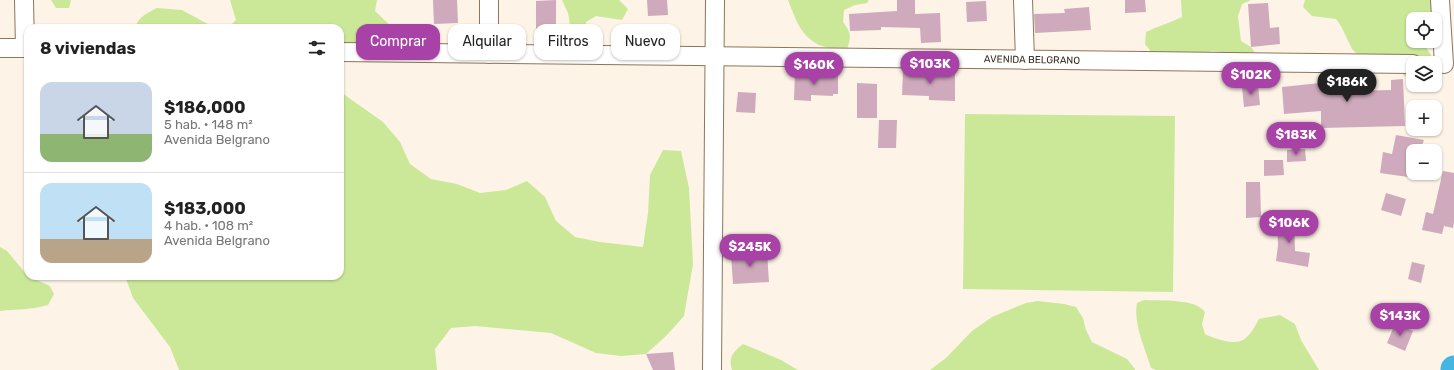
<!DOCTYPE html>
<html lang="es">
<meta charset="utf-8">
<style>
:root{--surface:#fff;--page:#f6f6f6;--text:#222;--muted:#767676;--line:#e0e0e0;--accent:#a842a6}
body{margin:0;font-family:Rubik,sans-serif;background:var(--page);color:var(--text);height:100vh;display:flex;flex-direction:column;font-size:15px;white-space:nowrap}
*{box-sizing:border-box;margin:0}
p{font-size:13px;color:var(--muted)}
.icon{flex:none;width:22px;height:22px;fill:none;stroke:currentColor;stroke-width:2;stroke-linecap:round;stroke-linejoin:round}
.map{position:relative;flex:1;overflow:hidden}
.panel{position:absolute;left:24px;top:24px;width:320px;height:256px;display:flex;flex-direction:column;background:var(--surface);border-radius:12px;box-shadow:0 1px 3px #0004}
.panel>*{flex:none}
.guide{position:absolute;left:356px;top:24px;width:380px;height:36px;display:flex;gap:8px}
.tools{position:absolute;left:1406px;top:12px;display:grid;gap:8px}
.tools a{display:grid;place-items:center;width:36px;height:36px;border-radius:8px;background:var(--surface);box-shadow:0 1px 3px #0004;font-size:20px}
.price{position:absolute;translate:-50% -34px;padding:0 9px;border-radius:14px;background:var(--accent);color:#fff;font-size:13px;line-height:26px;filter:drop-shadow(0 1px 2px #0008)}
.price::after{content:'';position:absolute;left:50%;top:24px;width:12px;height:9px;margin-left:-6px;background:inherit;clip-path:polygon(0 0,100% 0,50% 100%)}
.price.active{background:#222;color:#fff}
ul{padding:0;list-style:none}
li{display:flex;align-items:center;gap:12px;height:100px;padding:0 16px}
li+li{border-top:1px solid var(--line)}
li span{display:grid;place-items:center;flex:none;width:112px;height:80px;border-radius:12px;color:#555}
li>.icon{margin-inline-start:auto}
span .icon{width:48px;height:48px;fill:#fffc;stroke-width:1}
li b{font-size:17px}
h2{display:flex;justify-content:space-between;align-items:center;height:48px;padding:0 16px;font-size:17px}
.tag{padding:0 14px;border-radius:12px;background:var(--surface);box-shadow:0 1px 3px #0004;font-size:14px;line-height:36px}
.tag.active{background:var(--accent);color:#fff}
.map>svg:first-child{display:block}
</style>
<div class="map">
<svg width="1454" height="370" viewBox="0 0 1454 370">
<rect width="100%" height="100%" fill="#fdf3e6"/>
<g fill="#cbe899">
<polygon points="51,0 71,0 69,8 56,8"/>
<polygon points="230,0 377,0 375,11 394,29 389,41 376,45 340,45 340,28 228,28 236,20"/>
<polygon points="562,0 619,0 628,9 622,20 596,16 586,22 587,37 578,45 569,51 560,47 570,25 568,13"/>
<path d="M 788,0 L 869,0 L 867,3 L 855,5 L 844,10 L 843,22 C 852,34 851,36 847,50 C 840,49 830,49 822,46 C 801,38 796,20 788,0 Z"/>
<path d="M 1181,0 L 1251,0 L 1242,4 L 1238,16 L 1241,41 L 1251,47 L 1258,57 L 1247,59 L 1222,52 L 1211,51 L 1189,60 L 1153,54 L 1145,44 L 1146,32 C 1158,26 1170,23 1182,17 Z"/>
<polygon points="1305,0 1432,0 1435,19 1413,19 1413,41 1429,41 1426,47 1432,57 1430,63 1413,63 1413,76 1406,77 1386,61 1361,58 1352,49 1341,26 1336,19 1312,16 1303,7"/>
<path d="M 157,8 L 182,10 L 215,28 L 135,28 C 138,17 147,13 157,8 Z"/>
<polygon points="340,93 342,93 383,122 400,142 410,164 431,179 457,184 480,193 506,190 527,181 545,197 556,221 575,237 600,242 643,247 648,213 650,175 663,150 681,151 689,188 693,264 684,316 666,336 646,354 621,356 596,353 551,333 475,326 451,328 435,349 437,370 179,370 170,347 133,298 125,276 340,276"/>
<polygon points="965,114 1175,116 1173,292 963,289"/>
<path d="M 0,247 L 7,251 L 28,276 L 50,286 L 54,294 L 48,305 C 32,310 16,309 0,311 Z"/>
<path d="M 1144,300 C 1160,301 1195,298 1205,312 L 1202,324 L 1205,334 C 1215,339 1233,345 1243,340 C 1250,336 1255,326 1259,319 L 1280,315 L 1295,324 L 1301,340 L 1319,370 L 1156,370 L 1151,368 C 1145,348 1133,324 1137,303 Z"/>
<polygon points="1038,301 1064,304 1076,307 1083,318 1086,330 1092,342 1127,359 1135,369 1135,370 930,370 946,358 972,331 992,317 1026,303"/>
<path d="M 743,344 L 781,360 L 798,370 L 732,370 C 728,357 733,352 743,344 Z"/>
</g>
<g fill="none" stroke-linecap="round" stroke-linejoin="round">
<polyline stroke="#43b6e4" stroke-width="27" points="1454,370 1454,369"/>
</g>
<g fill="#cfaabc">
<polygon points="433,0 457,0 458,23 434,24"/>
<polygon points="556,0 556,33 536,33 536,1"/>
<polygon points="647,0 667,0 668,15 648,16"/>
<polygon points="897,0 915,0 915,14 940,13 941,42 921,43 920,28 881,27 881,30 850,31 849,14 897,11"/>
<polygon points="1125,0 1145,0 1146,12 1125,13"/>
<polygon points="986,1 987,21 967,22 966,2"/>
<polygon points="1268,3 1270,28 1279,27 1280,44 1251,47 1248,4"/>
<polygon points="1089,7 1091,30 1035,33 1034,14 1065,13 1064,9"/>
<polygon points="795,71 812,71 812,76 838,76 838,94 833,94 833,96 811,95 811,101 794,100"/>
<polygon points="903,72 955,73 955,101 929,100 929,96 902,95"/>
<polygon points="1351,75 1352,91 1391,90 1391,80 1403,79 1405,126 1321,128 1321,111 1284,114 1282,87 1320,83 1320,76"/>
<polygon points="857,83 877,84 877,118 857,118"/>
<polygon points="1258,85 1260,105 1244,107 1242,87"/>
<polygon points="738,92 756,93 755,113 736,112"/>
<polygon points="879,120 897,120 896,148 878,148"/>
<polygon points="1396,135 1424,140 1420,151 1413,151 1413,157 1411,157 1408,177 1380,173 1383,152 1392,154"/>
<polygon points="1305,149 1306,161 1287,162 1287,150"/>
<polygon points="1264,160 1283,160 1284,175 1264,176"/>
<polygon points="1443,171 1454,173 1454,222 1453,228 1444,226 1442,234 1422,230 1426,212 1433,214"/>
<polygon points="1246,182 1260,182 1261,217 1246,218"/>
<polygon points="1386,193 1406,199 1401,216 1381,210"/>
<polygon points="1294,217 1295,251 1310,253 1308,267 1276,261 1278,246 1277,218"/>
<polygon points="767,252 769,282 733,284 731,254"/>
<polygon points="1412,262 1425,265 1421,283 1408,279"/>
<polygon points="1395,324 1413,331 1405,351 1387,343"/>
<polygon points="673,352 675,370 653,370 646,354"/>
</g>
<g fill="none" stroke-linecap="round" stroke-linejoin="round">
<defs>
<g id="minor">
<polyline points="24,0 25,48"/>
<polyline points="489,0 489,54"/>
<polyline points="1023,0 1025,60"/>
<polyline points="1440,0 1444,64"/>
<polyline points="0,48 28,48"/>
<polyline points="340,52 1413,64"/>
<polyline points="712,370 715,0"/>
</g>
</defs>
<use href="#minor" stroke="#8d765b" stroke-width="20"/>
<use href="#minor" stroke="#fff" stroke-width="18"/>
</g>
<g text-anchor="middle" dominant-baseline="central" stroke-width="3" stroke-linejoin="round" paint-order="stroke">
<g font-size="10" fill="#362d21" stroke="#fff">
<text transform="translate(1032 60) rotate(1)">AVENIDA BELGRANO</text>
</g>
</g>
</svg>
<div class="tools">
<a><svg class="icon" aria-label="locate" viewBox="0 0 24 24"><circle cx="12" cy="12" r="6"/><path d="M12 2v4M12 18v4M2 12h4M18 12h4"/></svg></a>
<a><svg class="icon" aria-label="layers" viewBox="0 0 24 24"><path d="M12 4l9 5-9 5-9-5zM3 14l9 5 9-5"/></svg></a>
<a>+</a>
<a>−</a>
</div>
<b class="price" style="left:930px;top:85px">$103K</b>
<b class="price" style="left:814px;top:86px">$160K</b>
<b class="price" style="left:1251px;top:96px">$102K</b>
<b class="price active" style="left:1347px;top:103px">$186K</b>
<b class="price" style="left:1296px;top:156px">$183K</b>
<b class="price" style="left:1289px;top:244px">$106K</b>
<b class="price" style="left:750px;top:268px">$245K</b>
<b class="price" style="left:1400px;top:337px">$143K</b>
<div class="guide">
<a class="tag active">Comprar</a>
<a class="tag">Alquilar</a>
<a class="tag">Filtros</a>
<a class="tag">Nuevo</a>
</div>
<section class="panel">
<h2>8 viviendas<svg class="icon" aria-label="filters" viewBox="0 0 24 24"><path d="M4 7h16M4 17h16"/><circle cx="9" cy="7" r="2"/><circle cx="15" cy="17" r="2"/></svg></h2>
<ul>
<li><span style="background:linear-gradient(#c9d6e8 65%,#8fb573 0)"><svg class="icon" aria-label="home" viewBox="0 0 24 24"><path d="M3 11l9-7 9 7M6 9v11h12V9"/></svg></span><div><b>$186,000</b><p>5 hab. · 148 m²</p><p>Avenida Belgrano</p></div></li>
<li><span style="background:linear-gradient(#bfe0f5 70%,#b9a48a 0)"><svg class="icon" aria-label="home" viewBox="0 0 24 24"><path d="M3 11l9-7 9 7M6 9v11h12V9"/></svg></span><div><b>$183,000</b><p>4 hab. · 108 m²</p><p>Avenida Belgrano</p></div></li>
</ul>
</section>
</div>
